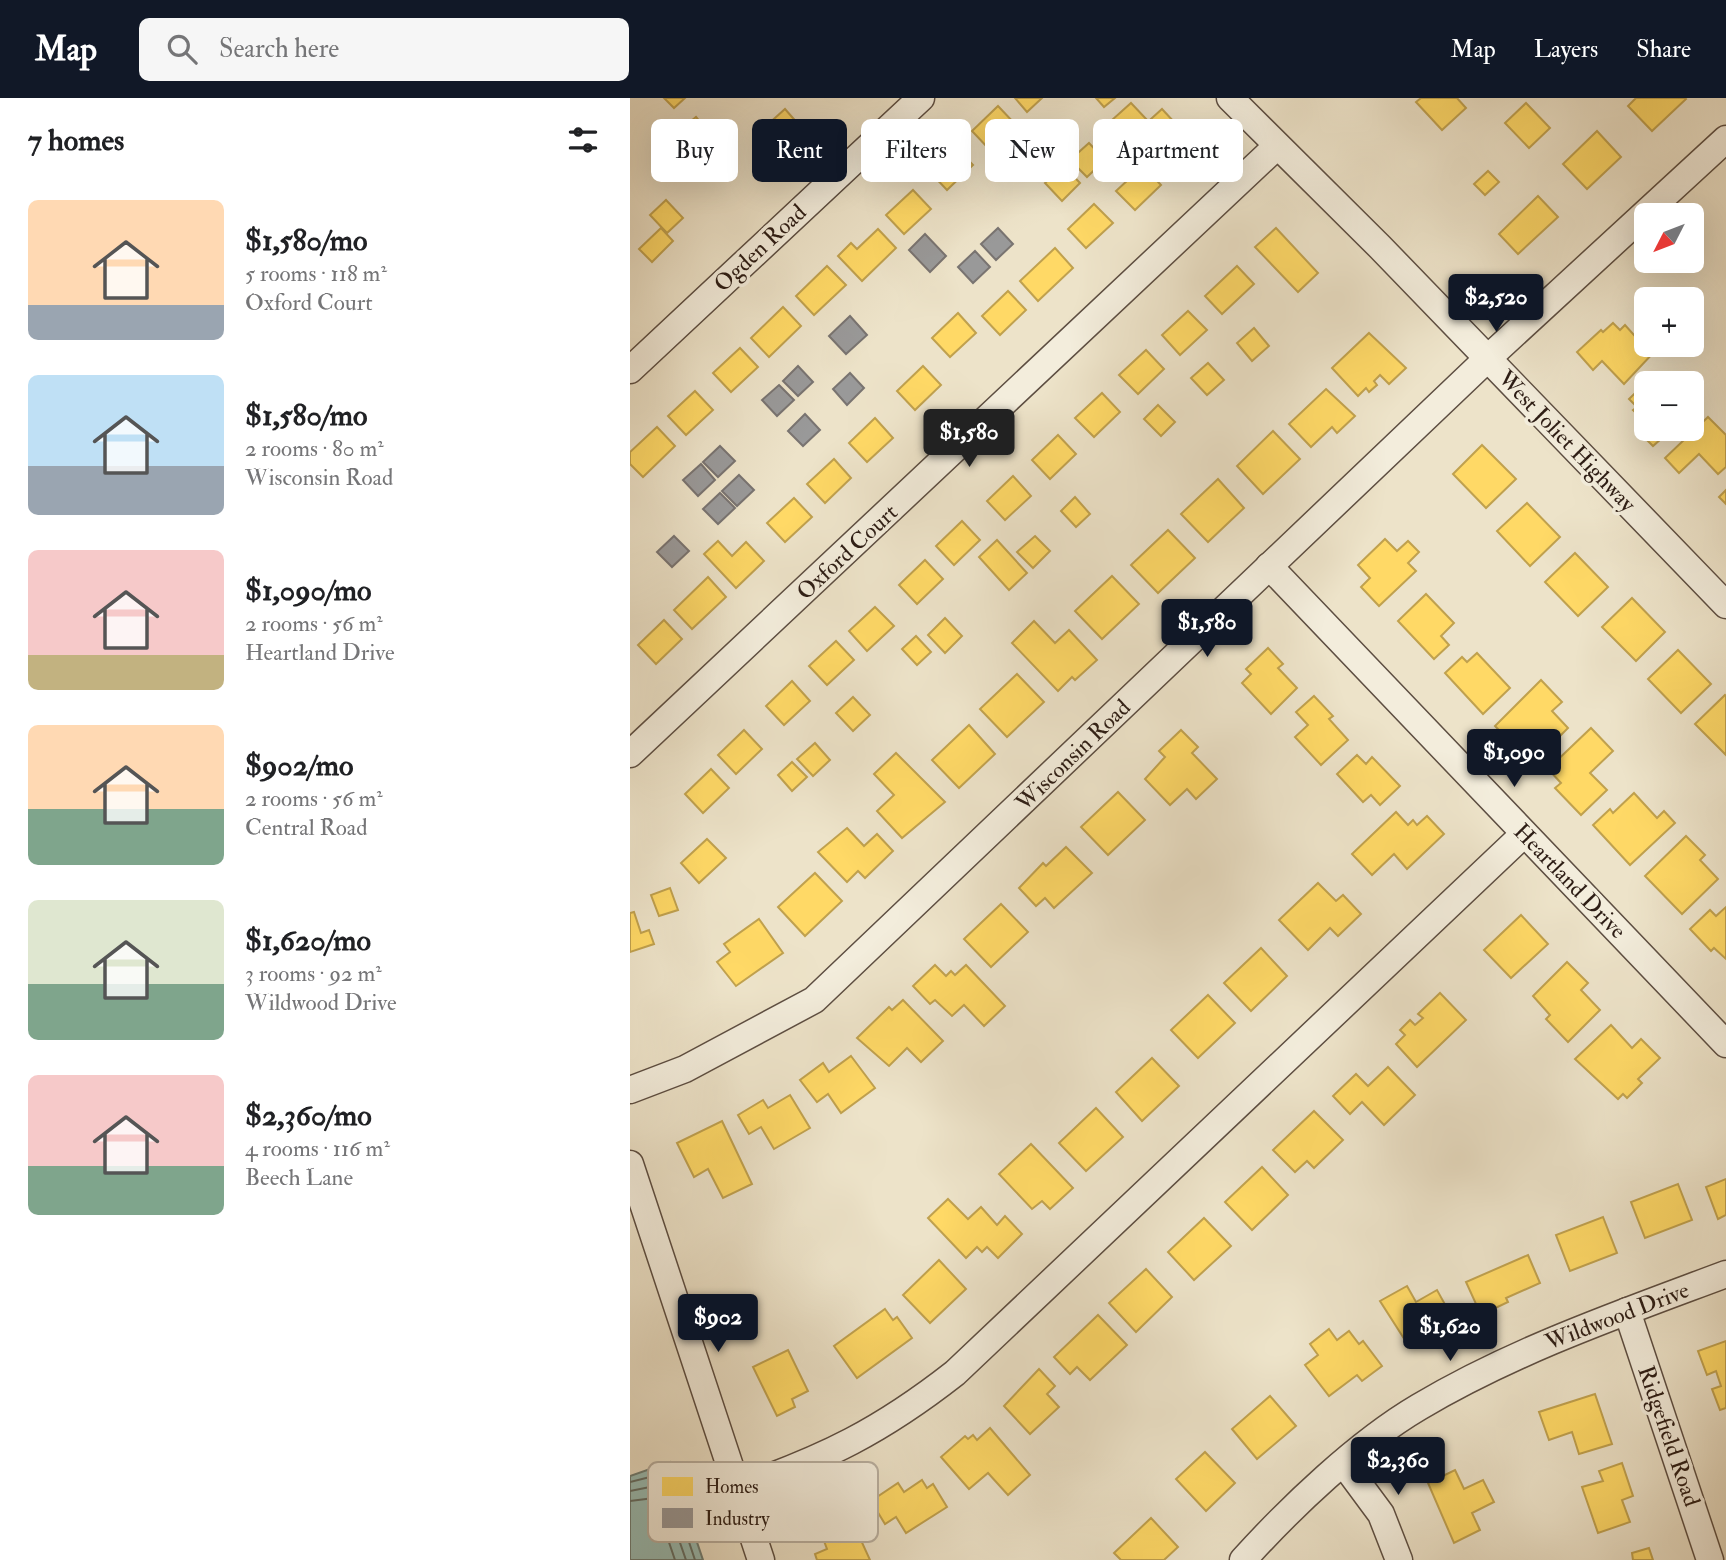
<!DOCTYPE html>
<meta charset="utf-8">
<style>
:root{--surface:#fff;--page:#f6f6f6;--text:#202124;--muted:#757577;--accent:#111827}
body{margin:0;font-family:"IM FELL Double Pica",serif;background:var(--page);color:var(--text);height:100vh;display:flex;flex-direction:column;font-size:26px;white-space:nowrap}
*{box-sizing:border-box;margin:0}
p{font-size:23px;color:var(--muted)}
.icon{flex:none;width:38px;height:38px;fill:none;stroke:currentColor;stroke-width:2;stroke-linecap:round;stroke-linejoin:round}
.map{position:relative;flex:1;overflow:hidden}
.side{display:flex;flex-direction:column;background:var(--surface);width:630px}
.side>*{flex:none}
.hud{position:absolute;left:21px;top:21px;width:665px;height:63px;display:flex;gap:14px}
.needle{width:46px;rotate:228deg}
.controls{position:absolute;left:1004px;top:105px;display:grid;gap:14px}
.controls a{display:grid;place-items:center;width:70px;height:70px;border-radius:10px;background:var(--surface);box-shadow:0 7px 28px #0002;font-size:35px}
.price{position:absolute;translate:-50% -60px;padding:0 16px;border-radius:7px;background:var(--accent);color:#fff;font-size:23px;line-height:46px;filter:drop-shadow(0 2px 4px #0008)}
.price::after{content:'';position:absolute;left:50%;top:42px;width:21px;height:16px;margin-left:-10px;background:inherit;clip-path:polygon(0 0,100% 0,50% 100%)}
.price.active{background:#222;color:#fff}
ul{padding:0;list-style:none}
li{display:flex;align-items:center;gap:21px;height:175px;padding:0 28px}
li span{display:grid;place-items:center;flex:none;width:196px;height:140px;border-radius:10px;color:#555}
li>.icon{margin-inline-start:auto}
span .icon{width:84px;height:84px;fill:#fffc;stroke-width:1}
li b{font-size:30px}
h2{display:flex;justify-content:space-between;align-items:center;height:84px;padding:0 28px;font-size:30px}
.pill{padding:0 24px;border-radius:10px;background:var(--surface);box-shadow:0 7px 28px #0002;font-size:24px;line-height:63px}
.pill.active{background:var(--accent);color:#fff}
header{display:flex;align-items:center;gap:42px;box-sizing:border-box;height:98px;padding:0 35px;background:var(--accent);color:#fff}
header strong{font-size:33px}
nav{display:flex;gap:38px;margin-inline-start:auto;font-size:24px}
.search{width:490px;height:63px;background:var(--page);display:flex;align-items:center;gap:18px;box-sizing:border-box;padding:0 24px;border-radius:10px;color:var(--muted);font-size:26px}
main{display:flex;flex:1;min-height:0}
.map>svg:first-child{display:block}
</style>
<header>
<strong>Map</strong>
<div class="search"><svg class="icon" aria-label="search" viewBox="0 0 24 24"><circle cx="10" cy="10" r="6"/><path d="M15 15l6 6"/></svg>Search here</div>
<nav><a>Map</a><a>Layers</a><a>Share</a></nav>
</header>
<main>
<section class="side">
<h2>7 homes<svg class="icon" aria-label="filters" viewBox="0 0 24 24"><path d="M4 7h16M4 17h16"/><circle cx="9" cy="7" r="2"/><circle cx="15" cy="17" r="2"/></svg></h2>
<ul>
<li><span style="background:linear-gradient(#ffd9b3 75%,#9aa5b1 0)"><svg class="icon" aria-label="home" viewBox="0 0 24 24"><path d="M3 11l9-7 9 7M6 9v11h12V9"/></svg></span><div><b>$1,580/mo</b><p>5 rooms · 118 m²</p><p>Oxford Court</p></div></li>
<li><span style="background:linear-gradient(#bfe0f5 65%,#9aa5b1 0)"><svg class="icon" aria-label="home" viewBox="0 0 24 24"><path d="M3 11l9-7 9 7M6 9v11h12V9"/></svg></span><div><b>$1,580/mo</b><p>2 rooms · 80 m²</p><p>Wisconsin Road</p></div></li>
<li><span style="background:linear-gradient(#f6c9c9 75%,#c2b280 0)"><svg class="icon" aria-label="home" viewBox="0 0 24 24"><path d="M3 11l9-7 9 7M6 9v11h12V9"/></svg></span><div><b>$1,090/mo</b><p>2 rooms · 56 m²</p><p>Heartland Drive</p></div></li>
<li><span style="background:linear-gradient(#ffd9b3 60%,#7fa58c 0)"><svg class="icon" aria-label="home" viewBox="0 0 24 24"><path d="M3 11l9-7 9 7M6 9v11h12V9"/></svg></span><div><b>$902/mo</b><p>2 rooms · 56 m²</p><p>Central Road</p></div></li>
<li><span style="background:linear-gradient(#dfe7d0 60%,#7fa58c 0)"><svg class="icon" aria-label="home" viewBox="0 0 24 24"><path d="M3 11l9-7 9 7M6 9v11h12V9"/></svg></span><div><b>$1,620/mo</b><p>3 rooms · 92 m²</p><p>Wildwood Drive</p></div></li>
<li><span style="background:linear-gradient(#f6c9c9 65%,#7fa58c 0)"><svg class="icon" aria-label="home" viewBox="0 0 24 24"><path d="M3 11l9-7 9 7M6 9v11h12V9"/></svg></span><div><b>$2,360/mo</b><p>4 rooms · 116 m²</p><p>Beech Lane</p></div></li>
</ul>
</section>
<div class="map">
<svg width="1096" height="1462" viewBox="0 0 1096 1462">
<rect width="100%" height="100%" fill="#ede3c9"/>
<filter id="stains"><feTurbulence type="fractalNoise" baseFrequency=".00286" numOctaves="4"/><feColorMatrix values="0 0 0 0 .2 0 0 0 0 .09 0 0 0 0 .02 0 0 0 .5 -.17"/></filter>
<radialGradient id="worn" r=".72"><stop offset=".6" stop-color="#630" stop-opacity="0"/><stop offset="1" stop-color="#630" stop-opacity=".3"/></radialGradient>
<polygon fill="#99beb6" stroke="#6e7e76" stroke-width="2" points="40,1364 73,1462 0,1462 0,1378"/>
<g fill="#ffd966" stroke="#c0a14e" stroke-width="2">
<polygon points="34,0 55,0 44,10"/>
<polygon points="385,0 412,0 397,14"/>
<polygon points="466,0 485,0 474,9"/>
<polygon points="791,0 827,0 836,10 812,32 786,4"/>
<polygon points="1006,0 1055,0 1056,1 1022,33 998,8"/>
<polygon points="501,5 518,23 499,40 482,22"/>
<polygon points="896,5 920,30 899,50 875,25"/>
<polygon points="368,8 386,27 360,52 342,33"/>
<polygon points="155,11 169,27 138,54 125,38"/>
<polygon points="532,11 570,52 550,71 511,30"/>
<polygon points="66,19 80,36 45,66 30,49"/>
<polygon points="967,33 991,59 957,91 933,66"/>
<polygon points="459,45 475,62 457,79 440,62"/>
<polygon points="325,48 343,67 317,92 299,73"/>
<polygon points="434,68 450,85 432,103 415,85"/>
<polygon points="513,68 531,87 505,112 486,93"/>
<polygon points="858,73 869,84 855,97 844,86"/>
<polygon points="283,92 301,111 274,136 256,117"/>
<polygon points="908,98 928,119 888,156 869,136"/>
<polygon points="36,102 53,120 37,135 20,117"/>
<polygon points="464,106 483,125 456,150 438,131"/>
<polygon points="31,130 43,143 22,164 9,151"/>
<polygon points="646,130 688,175 668,194 625,149"/>
<polygon points="248,131 266,150 232,183 208,158 221,145 227,151"/>
<polygon points="425,150 443,170 408,203 390,183"/>
<polygon points="197,168 216,187 184,217 166,198"/>
<polygon points="607,168 624,186 592,216 575,198"/>
<polygon points="378,193 396,212 370,237 352,218"/>
<polygon points="153,209 171,228 139,259 121,240"/>
<polygon points="558,213 577,232 550,257 532,237"/>
<polygon points="328,215 346,235 320,259 302,240"/>
<polygon points="983,225 990,232 995,227 1012,246 1015,243 1025,253 994,286 972,263 963,272 947,254 971,232 973,234"/>
<polygon points="624,230 639,248 622,263 607,245"/>
<polygon points="739,235 776,270 759,286 750,277 744,283 747,287 739,294 736,290 728,298 702,270"/>
<polygon points="110,250 128,269 101,294 83,275"/>
<polygon points="516,252 534,271 508,296 489,277"/>
<polygon points="578,265 594,282 577,297 561,280"/>
<polygon points="293,268 311,287 285,312 267,293"/>
<polygon points="1026,275 1035,284 1043,276 1052,285 1017,285 1017,331 1042,331 1023,348 1006,331 1014,323 1003,312 1007,309 999,301"/>
<polygon points="696,291 725,318 707,335 702,329 681,349 659,326"/>
<polygon points="65,293 83,312 56,337 38,318"/>
<polygon points="472,295 490,314 464,339 445,320"/>
<polygon points="528,307 545,324 531,338 514,321"/>
<polygon points="1078,319 1096,337 1096,369 1088,376 1069,356 1049,375 1035,360"/>
<polygon points="245,320 263,340 237,364 219,345"/>
<polygon points="27,329 45,348 13,379 0,366 0,354"/>
<polygon points="643,333 670,361 633,396 607,368"/>
<polygon points="428,337 446,356 420,381 402,362"/>
<polygon points="852,347 886,381 856,410 823,376"/>
<polygon points="204,361 221,380 195,405 177,386"/>
<polygon points="383,378 401,398 375,422 357,403"/>
<polygon points="588,381 614,410 578,444 551,416"/>
<polygon points="1096,392 1096,406 1089,399"/>
<polygon points="445,399 460,416 446,429 431,413"/>
<polygon points="164,400 182,419 155,444 137,425"/>
<polygon points="897,405 930,439 900,468 867,433"/>
<polygon points="332,423 350,442 324,467 306,448"/>
<polygon points="538,432 565,460 528,495 501,467"/>
<polygon points="405,438 420,453 403,470 387,454"/>
<polygon points="755,441 767,453 778,443 789,454 778,465 786,473 749,508 731,489 740,480 728,467"/>
<polygon points="367,442 397,475 379,492 349,459"/>
<polygon points="88,443 102,458 116,444 134,463 106,490 74,456"/>
<polygon points="945,455 978,489 948,518 915,484"/>
<polygon points="295,462 313,481 287,506 269,487"/>
<polygon points="482,478 509,506 472,541 445,513"/>
<polygon points="78,479 96,499 62,531 44,512"/>
<polygon points="796,496 824,525 811,538 819,547 804,561 768,523"/>
<polygon points="1002,500 1035,534 1006,563 972,529"/>
<polygon points="245,509 264,528 237,553 219,533"/>
<polygon points="315,520 332,538 315,555 298,537"/>
<polygon points="34,522 52,541 26,566 8,547"/>
<polygon points="404,523 425,545 439,532 467,562 445,582 442,579 428,593 382,545"/>
<polygon points="286,538 301,554 287,567 272,551"/>
<polygon points="206,543 224,562 197,587 179,568"/>
<polygon points="638,550 653,566 648,570 667,590 641,616 612,585 621,576 616,571"/>
<polygon points="1048,552 1081,586 1051,615 1018,581"/>
<polygon points="847,555 880,590 853,616 815,575 832,559 837,564"/>
<polygon points="387,576 414,604 377,639 350,611"/>
<polygon points="911,582 932,604 922,613 938,630 908,660 887,638 881,645 865,628"/>
<polygon points="162,583 180,603 154,627 136,608"/>
<polygon points="1095,597 1096,598 1096,657 1065,626"/>
<polygon points="684,598 703,618 699,621 718,642 691,667 665,639 678,627 666,614"/>
<polygon points="223,599 240,617 223,633 206,615"/>
<polygon points="339,627 365,656 329,690 302,662"/>
<polygon points="961,630 983,653 960,675 977,692 951,717 925,690 931,685 918,671"/>
<polygon points="114,632 132,651 106,676 88,657"/>
<polygon points="551,632 568,649 562,655 587,681 566,701 557,691 540,707 515,681 535,659 529,653"/>
<polygon points="185,645 200,662 183,678 167,661"/>
<polygon points="266,655 315,704 272,740 247,713 264,697 244,676"/>
<polygon points="727,657 736,666 742,659 770,688 750,707 741,697 733,704 707,676"/>
<polygon points="162,664 177,679 162,693 148,677"/>
<polygon points="81,671 99,690 73,715 55,696"/>
<polygon points="488,694 515,722 478,757 451,729"/>
<polygon points="1004,695 1027,720 1034,713 1045,725 1000,767 963,727 980,711 983,715"/>
<polygon points="766,714 778,727 783,722 787,727 797,718 814,736 777,771 764,756 742,777 722,756"/>
<polygon points="217,730 234,748 247,736 263,753 235,780 228,773 217,784 188,754"/>
<polygon points="1056,738 1075,757 1070,762 1088,781 1052,816 1015,778"/>
<polygon points="77,741 96,760 69,785 51,765"/>
<polygon points="436,749 462,775 424,810 415,800 406,808 389,790 413,765 416,768"/>
<polygon points="185,775 212,803 175,838 148,809"/>
<polygon points="688,785 706,803 713,797 731,816 708,838 700,830 678,852 649,822"/>
<polygon points="40,790 48,812 29,818 21,797"/>
<polygon points="371,806 398,834 361,869 334,841"/>
<polygon points="1096,809 1096,861 1084,850 1081,853 1060,831 1080,812 1086,818"/>
<polygon points="4,814 11,835 19,832 24,846 0,854 0,815"/>
<polygon points="891,817 918,846 881,880 854,852"/>
<polygon points="129,821 153,855 106,888 87,864 100,854 94,846"/>
<polygon points="631,850 657,878 621,913 594,885"/>
<polygon points="937,864 958,885 951,892 970,912 938,944 916,921 920,917 903,898"/>
<polygon points="305,867 316,878 321,873 325,877 336,867 375,908 354,928 334,907 322,918 305,902 300,906 283,888"/>
<polygon points="810,895 836,922 787,969 766,946 775,937 770,932 780,922 785,927 793,920 788,916"/>
<polygon points="578,897 605,925 568,960 541,932"/>
<polygon points="273,902 313,943 291,964 277,950 259,968 227,940 259,909 262,912"/>
<polygon points="981,927 1002,950 1011,941 1030,960 1008,981 1012,985 997,1000 993,996 988,1001 945,961"/>
<polygon points="221,958 245,990 211,1015 198,996 187,1004 170,982 193,965 199,974"/>
<polygon points="522,960 549,988 512,1023 486,994"/>
<polygon points="758,969 785,997 754,1027 732,1004 720,1016 703,998 726,976 738,988"/>
<polygon points="160,997 180,1030 144,1051 131,1029 119,1036 108,1017 133,1002 138,1010"/>
<polygon points="466,1010 493,1039 456,1073 429,1045"/>
<polygon points="684,1013 713,1042 684,1070 677,1063 665,1074 643,1052"/>
<polygon points="92,1023 122,1086 93,1100 78,1071 64,1079 47,1045"/>
<polygon points="401,1046 443,1090 420,1111 412,1103 402,1111 369,1076"/>
<polygon points="632,1069 658,1097 622,1132 595,1104"/>
<polygon points="1096,1081 1096,1117 1088,1121 1076,1089"/>
<polygon points="1048,1086 1062,1122 1015,1140 1001,1104"/>
<polygon points="318,1101 338,1121 351,1109 367,1127 375,1118 392,1136 368,1160 357,1149 352,1154 347,1149 336,1160 298,1120"/>
<polygon points="973,1119 987,1155 940,1173 926,1137"/>
<polygon points="574,1120 601,1148 564,1182 538,1154"/>
<polygon points="898,1157 910,1185 876,1200 878,1204 851,1217 836,1184"/>
<polygon points="309,1162 336,1191 300,1225 273,1197"/>
<polygon points="516,1171 542,1199 506,1234 479,1205"/>
<polygon points="777,1188 786,1204 807,1192 827,1228 780,1250 750,1203"/>
<polygon points="255,1211 263,1222 267,1219 282,1240 227,1280 204,1248"/>
<polygon points="468,1217 497,1247 460,1282 447,1269 440,1276 424,1259"/>
<polygon points="699,1231 707,1242 719,1233 729,1246 733,1243 752,1268 732,1283 727,1277 699,1298 675,1267 688,1257 680,1246"/>
<polygon points="1096,1243 1096,1310 1090,1312 1082,1291 1091,1288 1086,1273 1077,1277 1068,1253"/>
<polygon points="158,1252 178,1293 162,1301 165,1309 147,1318 123,1269"/>
<polygon points="409,1271 425,1288 417,1296 429,1309 400,1336 374,1308"/>
<polygon points="965,1296 982,1346 949,1356 942,1334 919,1342 909,1314"/>
<polygon points="640,1298 666,1328 627,1361 602,1331"/>
<polygon points="360,1330 400,1377 378,1397 358,1375 339,1391 311,1359 335,1338 338,1341 343,1337 347,1342"/>
<polygon points="575,1354 605,1385 576,1413 546,1381"/>
<polygon points="992,1365 1003,1398 992,1402 1000,1424 968,1435 952,1389 973,1383 969,1373"/>
<polygon points="825,1372 834,1391 853,1382 864,1404 842,1415 850,1432 824,1445 798,1385"/>
<polygon points="292,1382 297,1390 303,1386 317,1409 276,1435 266,1419 255,1426 241,1403 268,1385 274,1394"/>
<polygon points="223,1408 235,1435 229,1438 240,1462 187,1462 185,1456 197,1451 194,1443 205,1438 197,1419"/>
<polygon points="521,1420 548,1449 534,1462 491,1462 484,1455"/>
<polygon points="1019,1450 1023,1462 1003,1462 1002,1455"/>
</g>
<g fill="#999" stroke="#797471" stroke-width="2">
<polygon points="368,130 383,146 366,162 351,146"/>
<polygon points="295,136 316,158 300,174 279,152"/>
<polygon points="345,153 360,169 343,185 328,169"/>
<polygon points="220,218 237,237 216,256 199,238"/>
<polygon points="168,268 183,284 168,298 153,283"/>
<polygon points="220,275 234,290 217,307 203,291"/>
<polygon points="149,287 164,302 147,318 132,302"/>
<polygon points="175,316 190,332 173,348 158,333"/>
<polygon points="90,348 105,363 88,379 73,364"/>
<polygon points="71,366 85,382 68,398 53,382"/>
<polygon points="109,377 124,392 107,408 92,393"/>
<polygon points="90,395 105,410 88,426 73,411"/>
<polygon points="44,438 59,453 42,469 27,454"/>
</g>
<g fill="none" stroke-linecap="round" stroke-linejoin="round">
<g stroke="#636e66" stroke-width="2">
<polyline points="0,1384 36,1375 65,1462"/>
<polyline points="0,1393 30,1387 56,1462"/>
<polyline points="0,1403 24,1400 45,1462"/>
</g>
<defs>
<g id="minor">
<polyline points="600,0 750,149 1096,507"/>
<polyline points="0,272 291,0"/>
<polyline points="639,468 1096,946"/>
<polyline points="0,656 647,48"/>
<polyline points="0,992 55,971 184,902 857,261 1096,41"/>
<polyline points="0,1066 131,1462"/>
<polyline points="997,1213 1080,1462"/>
<polyline points="714,1366 751,1416 769,1462"/>
<path d="M 107,1391 C 196,1360 251,1333 325,1275 L 894,736"/>
<path d="M 613,1462 C 661,1409 728,1345 789,1309 C 885,1252 992,1215 1096,1176"/>
</g>
</defs>
<use href="#minor" stroke="#5d4e42" stroke-width="29"/>
<use href="#minor" stroke="#f3eddc" stroke-width="26"/>
</g>
<g text-anchor="middle" dominant-baseline="central" stroke-width="7" stroke-linejoin="round" paint-order="stroke">
<g font-size="23" fill="#2d1d15" stroke="#f3eddc">
<text transform="translate(130 150) rotate(-43)">Ogden Road</text>
<text transform="translate(937 343) rotate(46)">West Joliet Highway</text>
<text transform="translate(217 454) rotate(-43)">Oxford Court</text>
<text transform="translate(443 657) rotate(-44)">Wisconsin Road</text>
<text transform="translate(940 783) rotate(46)">Heartland Drive</text>
<text transform="translate(987 1218) rotate(-21)">Wildwood Drive</text>
<text transform="translate(1039 1338) rotate(71)">Ridgefield Road</text>
</g>
</g>
<rect x="18" y="1364" width="230" height="80" rx="10" fill="#f3eddc" stroke="#b8afa0" stroke-width="2"/>
<rect x="32" y="1379" width="31" height="19" fill="#ffd966"/>
<rect x="32" y="1410" width="31" height="20" fill="#999"/>
<g font-size="19" fill="#2d1d15">
<text x="75" y="1395">Homes</text>
<text x="75" y="1427">Industry</text>
</g>
<rect width="100%" height="100%" filter="url(#stains)"/>
<rect width="100%" height="100%" fill="url(#worn)"/>
</svg>
<div class="controls">
<a><svg class="needle" viewBox="-14 -14 28 28"><path d="M0-13l5 13h-10z" fill="#e53935"/><path d="M0 13l5-13h-10z" fill="#757577"/></svg></a>
<a>+</a>
<a>−</a>
</div>
<b class="price" style="left:866px;top:236px">$2,520</b>
<b class="price active" style="left:339px;top:371px">$1,580</b>
<b class="price" style="left:577px;top:561px">$1,580</b>
<b class="price" style="left:884px;top:691px">$1,090</b>
<b class="price" style="left:88px;top:1256px">$902</b>
<b class="price" style="left:820px;top:1265px">$1,620</b>
<b class="price" style="left:768px;top:1399px">$2,360</b>
<div class="hud">
<a class="pill">Buy</a>
<a class="pill active">Rent</a>
<a class="pill">Filters</a>
<a class="pill">New</a>
<a class="pill">Apartment</a>
</div>
</div>
</main>
